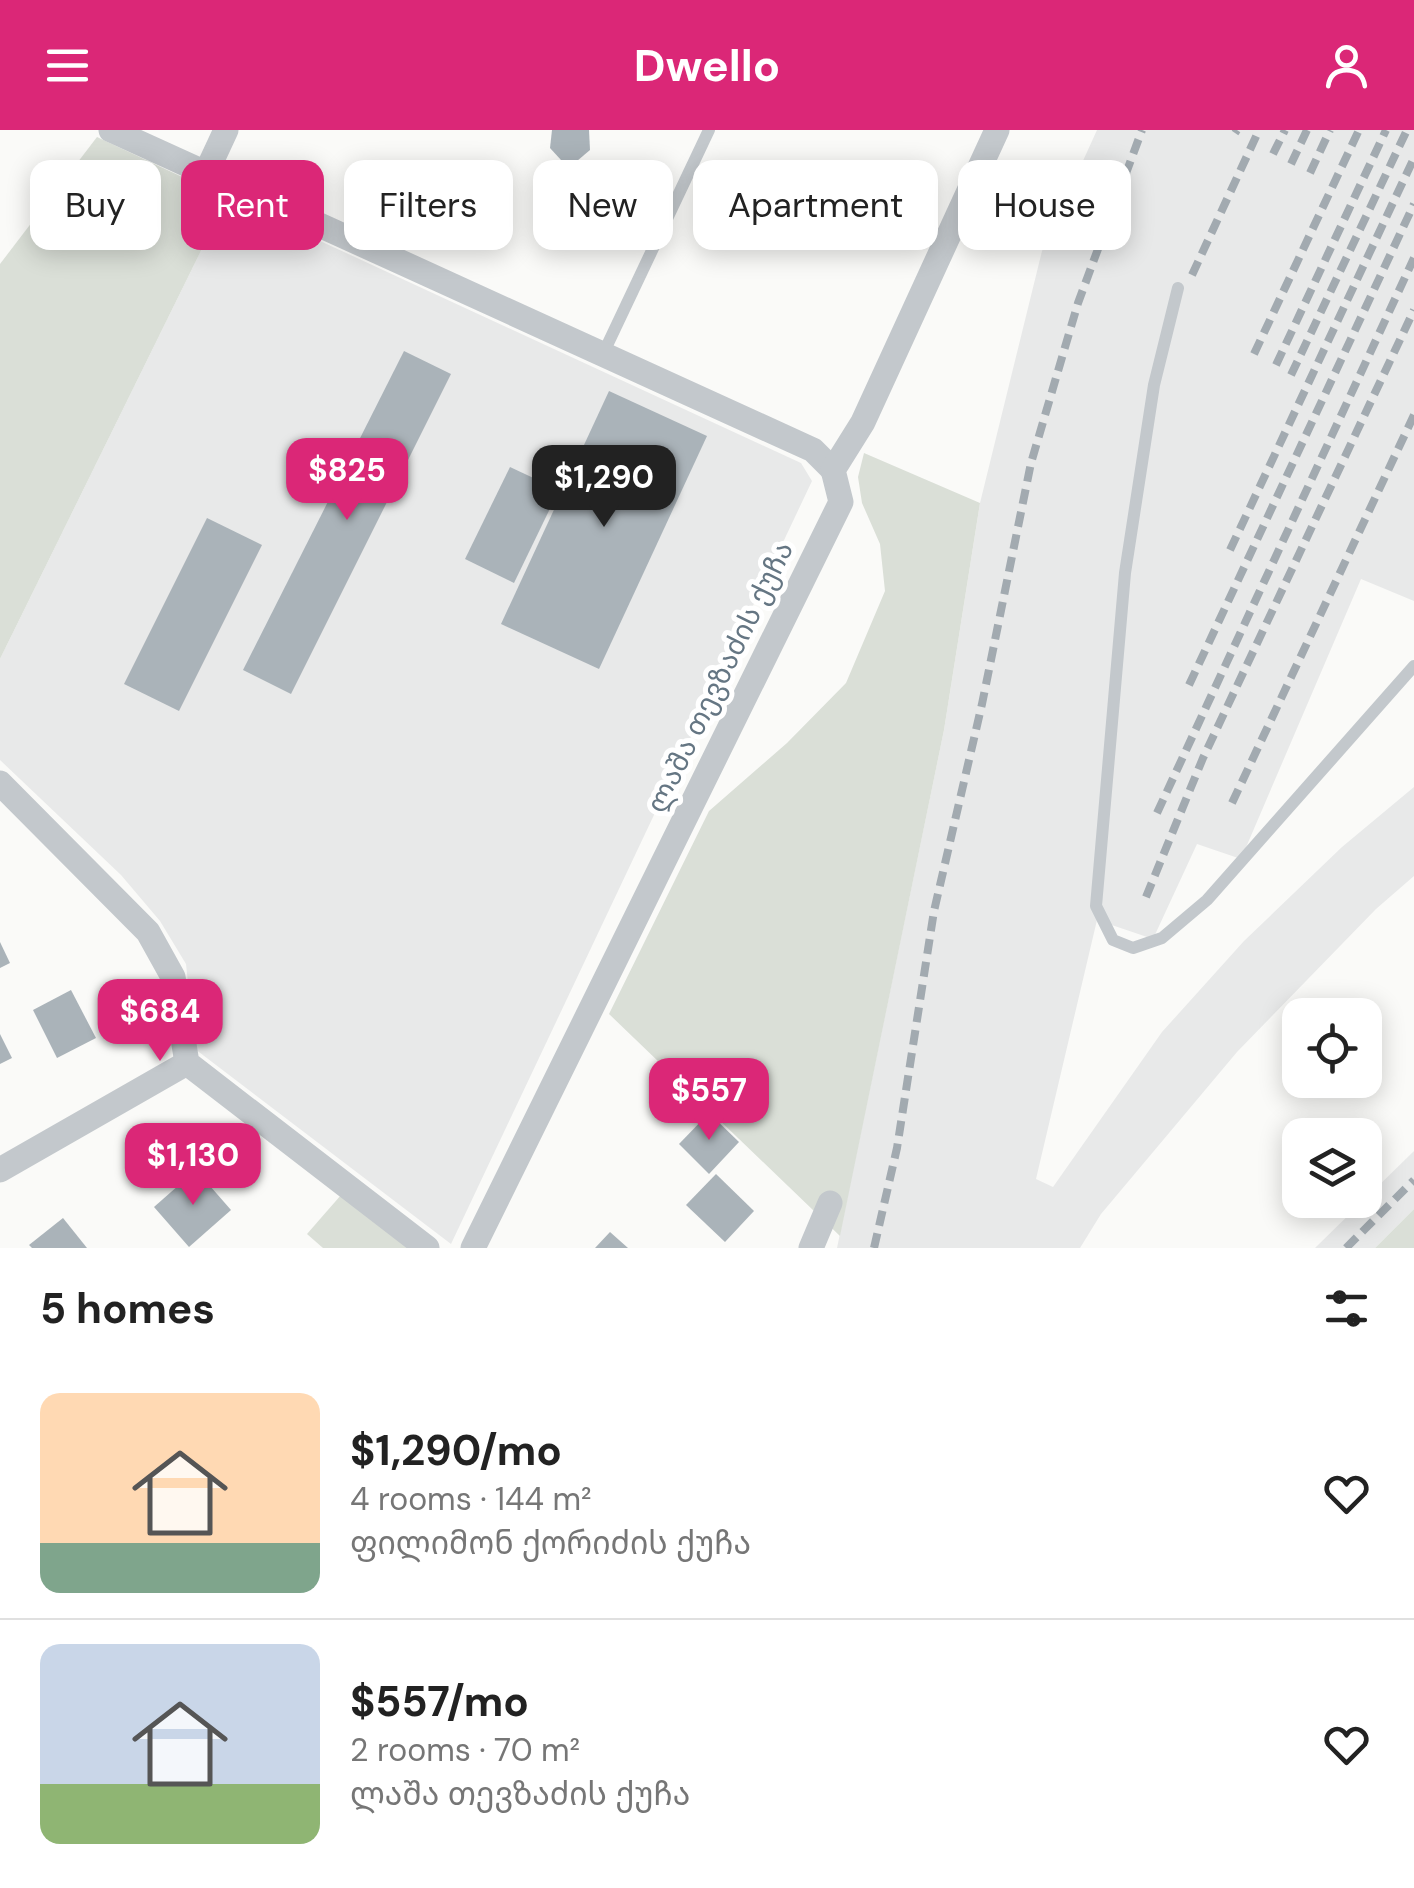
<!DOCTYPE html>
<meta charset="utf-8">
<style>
:root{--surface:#fff;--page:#f6f6f6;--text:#222;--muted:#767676;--line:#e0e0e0;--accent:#db2777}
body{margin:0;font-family:"DM Sans","Noto Sans Georgian",sans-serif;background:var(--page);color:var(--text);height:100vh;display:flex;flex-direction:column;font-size:38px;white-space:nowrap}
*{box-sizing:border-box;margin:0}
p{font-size:32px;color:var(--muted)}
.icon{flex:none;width:55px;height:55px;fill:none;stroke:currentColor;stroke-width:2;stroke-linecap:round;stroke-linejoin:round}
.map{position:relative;height:1118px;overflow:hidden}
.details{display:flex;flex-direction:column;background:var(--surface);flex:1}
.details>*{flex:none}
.top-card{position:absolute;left:30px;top:30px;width:1355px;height:90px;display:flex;gap:20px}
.tools{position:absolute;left:1282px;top:868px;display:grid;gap:20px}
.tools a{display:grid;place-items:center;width:100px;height:100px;border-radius:20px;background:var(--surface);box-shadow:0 5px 25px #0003;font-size:50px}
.price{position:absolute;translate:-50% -85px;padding:0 22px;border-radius:20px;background:var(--accent);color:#fff;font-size:32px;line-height:65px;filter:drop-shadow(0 2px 5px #0008)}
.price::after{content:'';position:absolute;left:50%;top:60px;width:30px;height:22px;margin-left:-15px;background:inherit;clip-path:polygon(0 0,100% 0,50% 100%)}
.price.current{background:#222;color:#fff}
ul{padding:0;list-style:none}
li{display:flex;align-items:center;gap:30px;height:250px;padding:0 40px}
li+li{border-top:2px solid var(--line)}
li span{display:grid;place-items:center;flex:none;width:280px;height:200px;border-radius:20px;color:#555}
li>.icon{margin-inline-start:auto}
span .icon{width:120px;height:120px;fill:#fffc;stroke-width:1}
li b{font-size:42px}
h2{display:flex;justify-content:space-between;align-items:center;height:120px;padding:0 40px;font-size:42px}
.chip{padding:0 35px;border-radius:20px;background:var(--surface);box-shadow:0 5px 25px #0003;font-size:35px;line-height:90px}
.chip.current{background:var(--accent);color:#fff}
header{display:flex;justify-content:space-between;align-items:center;height:130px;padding:0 40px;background:var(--accent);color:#fff;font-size:45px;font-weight:700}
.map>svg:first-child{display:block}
</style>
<header><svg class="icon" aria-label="menu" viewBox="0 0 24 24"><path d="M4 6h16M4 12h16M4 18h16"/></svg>Dwello<svg class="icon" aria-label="person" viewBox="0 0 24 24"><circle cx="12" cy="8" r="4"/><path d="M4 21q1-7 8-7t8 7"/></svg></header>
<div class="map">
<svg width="1414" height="1118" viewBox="0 0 1414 1118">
<rect width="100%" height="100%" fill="#fafaf8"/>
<g fill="#e8e9e9">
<polygon points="1097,0 1414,0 1414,471 1361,449 1241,729 1197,714 1153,809 1097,790 1036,1049 1053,1057 1162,902 1244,811 1342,717 1414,657 1414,746 1376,779 1237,922 1101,1084 1080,1118 837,1118 944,600 980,373 1042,121"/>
<polygon points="227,68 801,333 812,351 451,1114 195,919 186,834 160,791 121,745 0,630 0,529"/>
<polygon points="1414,1021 1414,1079 1375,1118 1315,1118"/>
</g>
<g fill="#dadfd7">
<polygon points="97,7 227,68 0,529 0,134"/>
<polygon points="864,323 980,373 944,600 840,1106 609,884 709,681 787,613 846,553 885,461 880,414 862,373 858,347"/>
<polygon points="348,1057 427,1118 323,1118 307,1104"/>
<polygon points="1414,1079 1414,1118 1375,1118"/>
</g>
<g fill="#aab3b9">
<polygon points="589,0 590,20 577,31 561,30 550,18 552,0"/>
<polygon points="404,221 451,244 291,564 243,540"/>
<polygon points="609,261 707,306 599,539 501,494"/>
<polygon points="510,337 559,360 514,453 465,429"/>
<polygon points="207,388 262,415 179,581 124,554"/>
<polygon points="0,812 10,833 0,838"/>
<polygon points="71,860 96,908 57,928 33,880"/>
<polygon points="0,904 12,928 0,934"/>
<polygon points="709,983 739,1012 709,1044 679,1014"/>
<polygon points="196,1040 231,1080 189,1117 154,1077"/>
<polygon points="716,1044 754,1081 725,1112 686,1075"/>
<polygon points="63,1088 87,1118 32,1118 29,1115"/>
<polygon points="610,1102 628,1118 595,1118"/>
</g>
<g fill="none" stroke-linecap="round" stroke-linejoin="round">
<g stroke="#c3c8cc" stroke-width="12">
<polyline points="1178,158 1154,255 1125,443 1096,776 1113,810 1133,818 1162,808 1207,770 1414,536"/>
<polyline points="603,224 709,0"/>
</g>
<g stroke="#c3c8cc" stroke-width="25">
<polyline points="111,0 813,320 833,340"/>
<polyline points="206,43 226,0"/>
<polyline points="0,653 148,802 173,847 187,933 427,1118"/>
<polyline points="0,1040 187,933"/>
<polyline points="473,1118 841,372 833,340 863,292 997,0"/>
<polyline points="811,1118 830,1073"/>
</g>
<g stroke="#a2aab0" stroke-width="8" stroke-dasharray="15 8" stroke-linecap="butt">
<polyline points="1235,3 1237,0"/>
<polyline points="1273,24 1285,0"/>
<polyline points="1291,34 1307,0"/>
<polyline points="1310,43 1330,0"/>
<polyline points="1192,145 1259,0"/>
<polyline points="1254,224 1359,0"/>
<polyline points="1276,235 1386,0"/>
<polyline points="1291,245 1407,0"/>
<polyline points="1230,420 1414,28"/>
<polyline points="1189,555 1414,74"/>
<polyline points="1232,673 1414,285"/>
<polyline points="1157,683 1414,128"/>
<polyline points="1146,767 1203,628 1414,180"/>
<polyline points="874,1118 897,1018 934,781 982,574 1031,333 1078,173 1142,0"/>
<polyline points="1346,1118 1414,1050"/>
</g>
</g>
<g text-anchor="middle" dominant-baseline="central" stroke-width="10" stroke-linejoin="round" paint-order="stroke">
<g font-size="28" fill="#657683" stroke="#fff">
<text transform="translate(720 547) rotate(-64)">ლაშა თევზაძის ქუჩა</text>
</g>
</g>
</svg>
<div class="tools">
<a><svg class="icon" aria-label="locate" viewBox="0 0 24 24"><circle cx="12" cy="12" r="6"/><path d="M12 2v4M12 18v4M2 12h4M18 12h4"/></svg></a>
<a><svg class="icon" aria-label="layers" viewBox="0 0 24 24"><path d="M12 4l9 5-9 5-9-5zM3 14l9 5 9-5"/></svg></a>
</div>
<b class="price" style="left:347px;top:393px">$825</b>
<b class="price current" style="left:604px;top:400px">$1,290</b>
<b class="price" style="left:160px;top:934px">$684</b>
<b class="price" style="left:709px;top:1013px">$557</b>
<b class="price" style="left:193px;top:1078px">$1,130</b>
<div class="top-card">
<a class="chip">Buy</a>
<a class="chip current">Rent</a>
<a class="chip">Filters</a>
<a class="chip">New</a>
<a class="chip">Apartment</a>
<a class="chip">House</a>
</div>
</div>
<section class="details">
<h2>5 homes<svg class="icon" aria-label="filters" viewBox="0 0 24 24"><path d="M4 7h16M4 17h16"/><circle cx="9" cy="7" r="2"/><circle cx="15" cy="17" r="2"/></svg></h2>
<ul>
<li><span style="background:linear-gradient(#ffd9b3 75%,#7fa58c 0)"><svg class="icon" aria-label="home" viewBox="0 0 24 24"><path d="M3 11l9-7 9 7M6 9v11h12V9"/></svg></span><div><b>$1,290/mo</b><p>4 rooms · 144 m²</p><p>ფილიმონ ქორიძის ქუჩა</p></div><svg class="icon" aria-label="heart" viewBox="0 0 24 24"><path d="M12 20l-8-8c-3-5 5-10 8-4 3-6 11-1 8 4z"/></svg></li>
<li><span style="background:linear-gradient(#c9d6e8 70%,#8fb573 0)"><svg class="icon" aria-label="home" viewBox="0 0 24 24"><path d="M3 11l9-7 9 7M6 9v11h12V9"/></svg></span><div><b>$557/mo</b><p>2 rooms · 70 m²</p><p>ლაშა თევზაძის ქუჩა</p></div><svg class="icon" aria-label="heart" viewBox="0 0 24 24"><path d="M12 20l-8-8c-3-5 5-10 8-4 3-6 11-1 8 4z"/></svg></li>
</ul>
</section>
